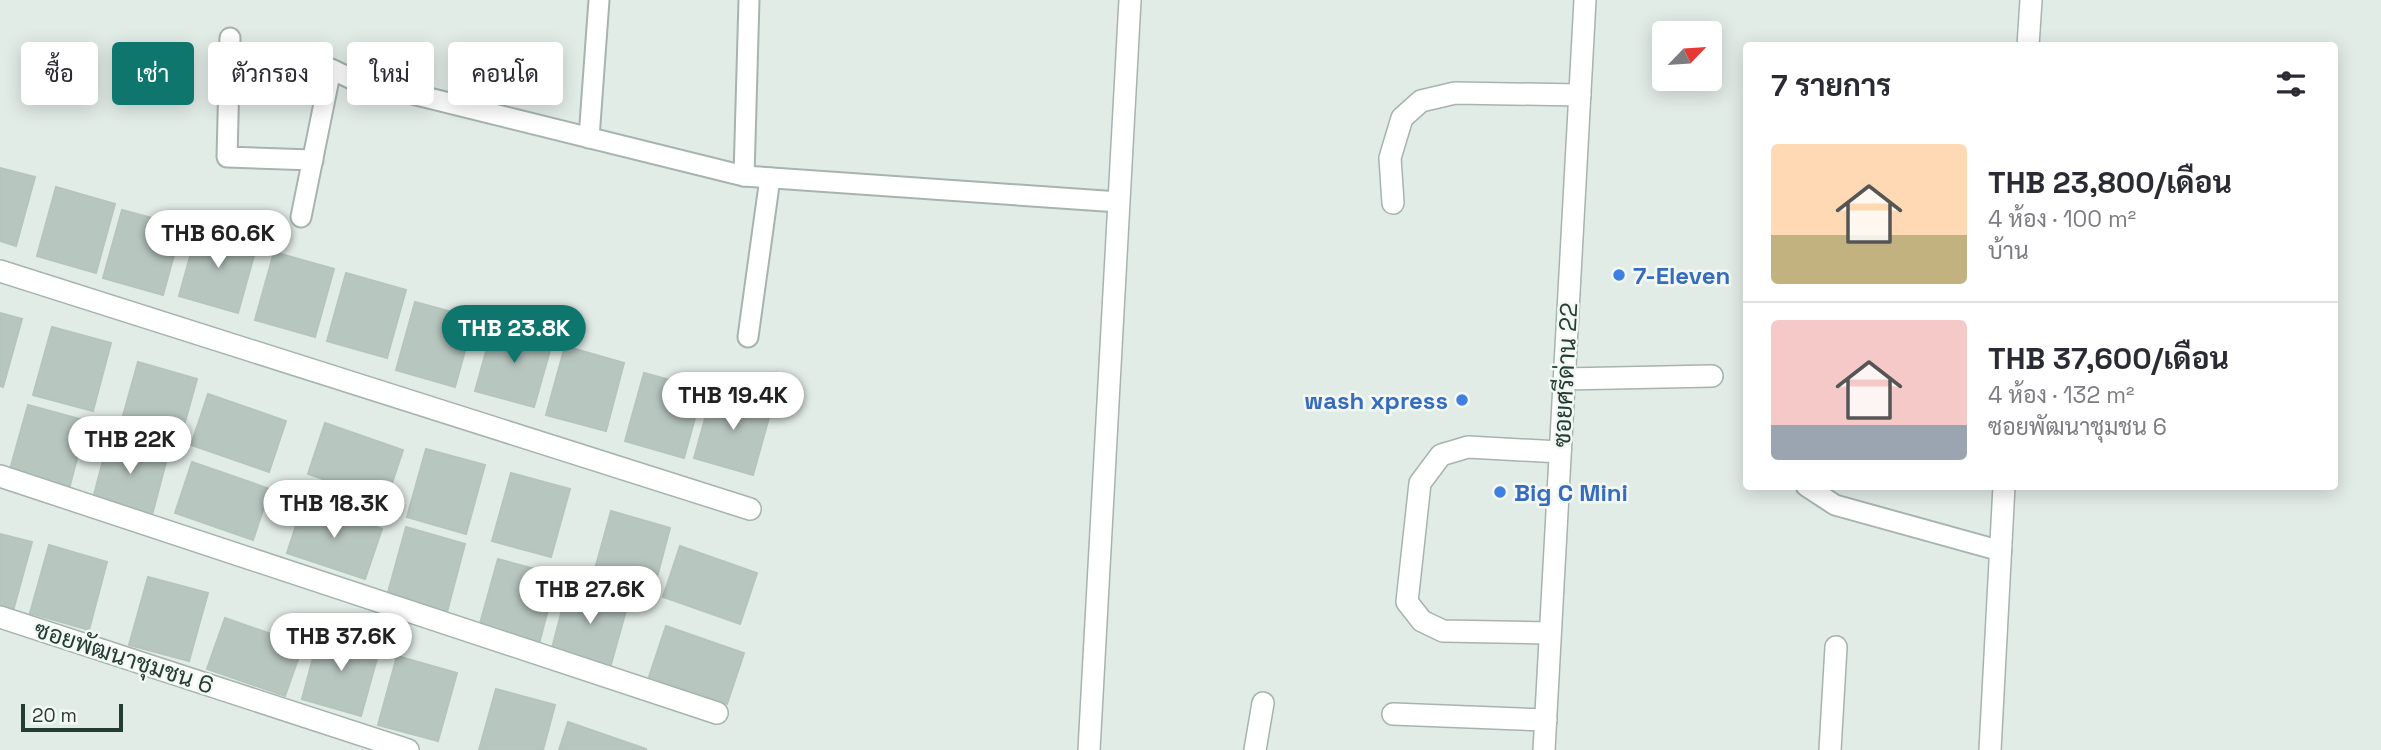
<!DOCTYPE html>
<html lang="th">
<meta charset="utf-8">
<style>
:root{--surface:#fff;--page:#f7f7f7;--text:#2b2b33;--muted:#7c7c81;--line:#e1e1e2;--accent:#0f766e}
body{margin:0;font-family:"Space Grotesk",Sarabun,sans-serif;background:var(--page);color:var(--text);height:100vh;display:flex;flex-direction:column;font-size:26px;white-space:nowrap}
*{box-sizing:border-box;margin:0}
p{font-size:23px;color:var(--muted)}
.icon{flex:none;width:38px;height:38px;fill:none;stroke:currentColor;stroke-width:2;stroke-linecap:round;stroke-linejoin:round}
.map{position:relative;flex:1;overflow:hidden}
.panel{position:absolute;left:1743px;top:42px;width:595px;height:448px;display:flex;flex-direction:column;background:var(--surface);border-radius:7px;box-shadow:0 4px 18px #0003}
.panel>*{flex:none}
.hud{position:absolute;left:21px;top:42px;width:665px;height:63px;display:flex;gap:14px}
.needle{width:46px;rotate:65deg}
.fabs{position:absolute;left:1652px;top:21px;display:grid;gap:14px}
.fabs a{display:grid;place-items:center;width:70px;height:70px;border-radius:7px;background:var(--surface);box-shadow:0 4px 18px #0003;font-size:35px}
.scale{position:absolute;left:21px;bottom:18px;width:102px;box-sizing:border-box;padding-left:7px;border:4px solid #233c34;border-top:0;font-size:19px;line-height:24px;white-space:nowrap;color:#233c34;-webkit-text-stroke:5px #f3f8f5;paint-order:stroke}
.price{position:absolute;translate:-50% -60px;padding:0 16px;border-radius:24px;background:#fff;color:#222;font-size:23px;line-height:46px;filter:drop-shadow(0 2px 4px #0008)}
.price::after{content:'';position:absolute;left:50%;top:42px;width:21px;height:16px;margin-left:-10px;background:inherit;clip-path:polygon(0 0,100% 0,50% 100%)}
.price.current{background:var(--accent);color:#fff}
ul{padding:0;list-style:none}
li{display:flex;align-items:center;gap:21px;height:175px;padding:0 28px}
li+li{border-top:2px solid var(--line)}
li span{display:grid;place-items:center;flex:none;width:196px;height:140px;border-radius:7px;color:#555}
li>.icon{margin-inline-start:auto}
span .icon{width:84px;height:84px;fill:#fffc;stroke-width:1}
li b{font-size:30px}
h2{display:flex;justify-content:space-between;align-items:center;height:84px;padding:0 28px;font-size:30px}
.tag{padding:0 24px;border-radius:7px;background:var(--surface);box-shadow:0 4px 18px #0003;font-size:24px;line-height:63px}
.tag.current{background:var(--accent);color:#fff}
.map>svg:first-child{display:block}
</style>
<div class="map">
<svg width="2381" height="750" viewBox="0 0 2381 750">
<rect width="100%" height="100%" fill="#e2ece7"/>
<g fill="#b8c6c0" stroke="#b5c5bd" stroke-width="2">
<polygon points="0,168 35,177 16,246 0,241"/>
<polygon points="56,187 115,204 96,273 37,256"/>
<polygon points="122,210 182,226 163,295 103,278"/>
<polygon points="198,228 257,245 238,313 179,296"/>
<polygon points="274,252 334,269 315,337 255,320"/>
<polygon points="346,273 406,290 387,358 327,341"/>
<polygon points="415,302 474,318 455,387 396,370"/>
<polygon points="0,313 22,319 3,387 0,386"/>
<polygon points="494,323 553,340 534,407 475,391"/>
<polygon points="52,327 111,343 93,411 33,395"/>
<polygon points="565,346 624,363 606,431 546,415"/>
<polygon points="138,362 197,379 178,447 119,430"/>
<polygon points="644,373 703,389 684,458 625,441"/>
<polygon points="713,390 772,407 753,475 694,458"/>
<polygon points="208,394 286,421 269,472 191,445"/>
<polygon points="28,405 87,421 69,489 9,473"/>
<polygon points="325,423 403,450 386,501 308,474"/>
<polygon points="110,434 169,451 151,519 92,502"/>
<polygon points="426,449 485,465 466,534 407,517"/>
<polygon points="192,462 270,489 253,540 175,513"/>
<polygon points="511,473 570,489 551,557 492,541"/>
<polygon points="304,501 382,529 365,579 287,553"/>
<polygon points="611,511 670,528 652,596 592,580"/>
<polygon points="406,527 465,544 447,612 387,596"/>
<polygon points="0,534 32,542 13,611 0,607"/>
<polygon points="49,545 107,562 89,630 30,613"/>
<polygon points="680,546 757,573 740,624 663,597"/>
<polygon points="498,559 557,575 539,644 479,627"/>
<polygon points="148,577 208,593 189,661 129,645"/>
<polygon points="569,583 629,600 610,668 551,652"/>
<polygon points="225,618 303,645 285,696 207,669"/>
<polygon points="666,626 744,653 727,704 649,677"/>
<polygon points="320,631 380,648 361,716 302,699"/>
<polygon points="397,656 457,673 438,741 378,725"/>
<polygon points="496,689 555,705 543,750 479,750"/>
<polygon points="568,722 646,749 646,750 559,750"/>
</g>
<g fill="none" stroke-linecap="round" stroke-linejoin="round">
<defs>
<g id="lane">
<polyline points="230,38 227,157 313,160"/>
<polyline points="589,138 599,0"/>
<polyline points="744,176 749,0"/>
<polyline points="301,217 331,69 352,79 744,176 1119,202"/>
<polyline points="748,337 770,178"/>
<polyline points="1806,486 1835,505 2001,551"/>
</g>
<g id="street">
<polyline points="2028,46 2031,0"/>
<polyline points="1393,203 1390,158 1402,118 1421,101 1455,93 1580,95"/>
<polyline points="0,271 750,509"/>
<polyline points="1565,379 1712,376"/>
<polyline points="0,476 717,713"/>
<polyline points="0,617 408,750"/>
<polyline points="1550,633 1443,631 1422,621 1407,602 1420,483 1441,455 1468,447 1560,452"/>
<polyline points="1393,714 1546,720"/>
<polyline points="1089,750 1130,0"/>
<polyline points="1255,750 1263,703"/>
<polyline points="1544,750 1585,0"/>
<polyline points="1830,750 1836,647"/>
<polyline points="1990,750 2004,486"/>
</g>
</defs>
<use href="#lane" stroke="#a5b4ae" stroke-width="23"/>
<use href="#street" stroke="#a5b4ae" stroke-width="24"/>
<use href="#lane" stroke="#fff" stroke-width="19"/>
<use href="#street" stroke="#fff" stroke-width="21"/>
</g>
<g fill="#3f7fe0" stroke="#f3f8f5" stroke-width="2.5">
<circle cx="1619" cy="275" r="7"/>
<circle cx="1462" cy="400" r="7"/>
<circle cx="1500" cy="492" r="7"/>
</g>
<g text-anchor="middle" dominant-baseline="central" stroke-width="5" stroke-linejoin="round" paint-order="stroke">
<g font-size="24" font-weight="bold" fill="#366cbe" stroke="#f3f8f5" text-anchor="start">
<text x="1633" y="275">7-Eleven</text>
<text x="1448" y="400" text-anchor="end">wash xpress</text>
<text x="1514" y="492">Big C Mini</text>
</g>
<g font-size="24" fill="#233c34" stroke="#f3f8f5">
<text transform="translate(1565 375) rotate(-87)">ซอยศรีด่าน 22</text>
<text transform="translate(124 657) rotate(18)">ซอยพัฒนาชุมชน 6</text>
</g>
</g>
</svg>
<div class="fabs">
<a><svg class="needle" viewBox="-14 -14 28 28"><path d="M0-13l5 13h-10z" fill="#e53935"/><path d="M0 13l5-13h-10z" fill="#7c7c81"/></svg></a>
</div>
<div class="scale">20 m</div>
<b class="price" style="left:218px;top:270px">THB 60.6K</b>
<b class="price current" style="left:514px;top:365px">THB 23.8K</b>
<b class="price" style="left:733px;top:432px">THB 19.4K</b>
<b class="price" style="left:130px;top:476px">THB 22K</b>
<b class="price" style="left:334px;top:540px">THB 18.3K</b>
<b class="price" style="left:590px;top:626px">THB 27.6K</b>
<b class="price" style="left:341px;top:673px">THB 37.6K</b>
<div class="hud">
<a class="tag">ซื้อ</a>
<a class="tag current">เช่า</a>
<a class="tag">ตัวกรอง</a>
<a class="tag">ใหม่</a>
<a class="tag">คอนโด</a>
</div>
<section class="panel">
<h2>7 รายการ<svg class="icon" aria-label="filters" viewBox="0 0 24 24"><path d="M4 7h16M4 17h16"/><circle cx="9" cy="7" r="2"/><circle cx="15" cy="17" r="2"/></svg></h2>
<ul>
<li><span style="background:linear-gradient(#ffd9b3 65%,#c2b280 0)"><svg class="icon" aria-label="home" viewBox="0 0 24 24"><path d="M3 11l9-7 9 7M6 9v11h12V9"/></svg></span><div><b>THB 23,800/เดือน</b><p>4 ห้อง · 100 m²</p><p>บ้าน</p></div></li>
<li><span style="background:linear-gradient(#f6c9c9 75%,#9aa5b1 0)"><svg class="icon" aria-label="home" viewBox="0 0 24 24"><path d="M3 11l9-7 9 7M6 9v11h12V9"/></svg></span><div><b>THB 37,600/เดือน</b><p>4 ห้อง · 132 m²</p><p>ซอยพัฒนาชุมชน 6</p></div></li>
</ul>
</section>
</div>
